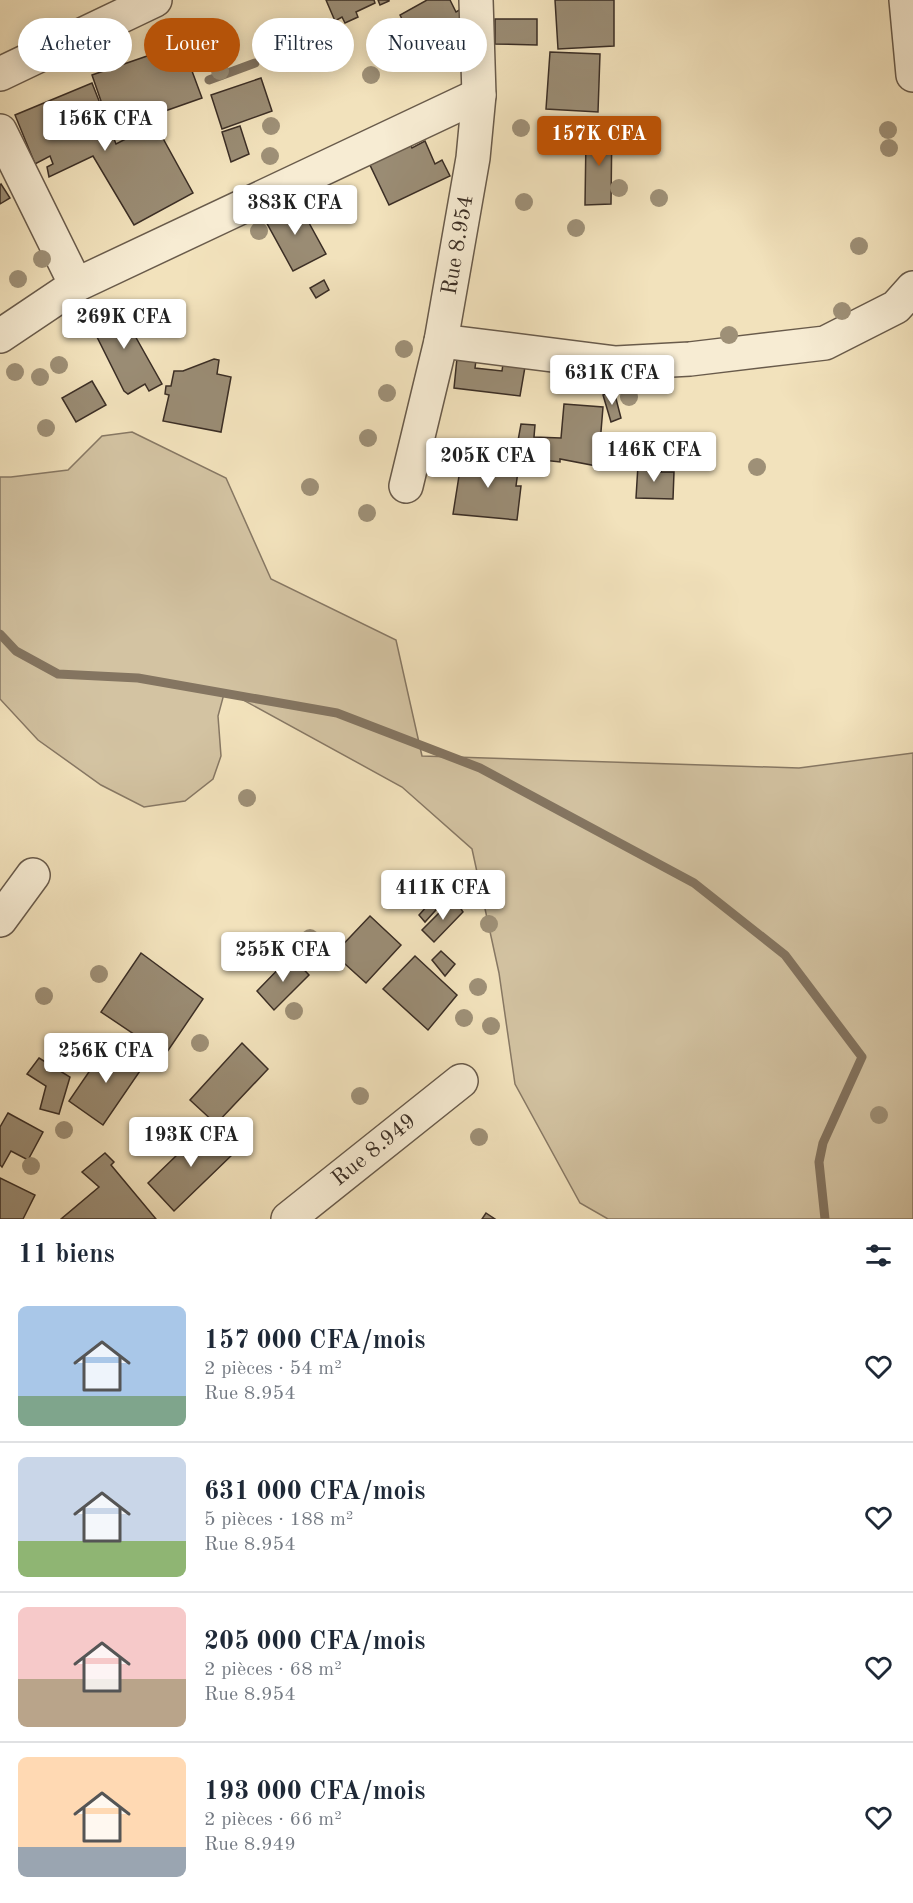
<!DOCTYPE html>
<html lang="fr">
<meta charset="utf-8">
<style>
:root{--surface:#fff;--page:#f6f6f7;--text:#1f2937;--muted:#747a83;--line:#e0e1e3;--accent:#b45309}
body{margin:0;font-family:"Old Standard TT",serif;background:var(--page);color:var(--text);height:100vh;display:flex;flex-direction:column;font-size:22px;white-space:nowrap}
*{box-sizing:border-box;margin:0}
p{font-size:20px;color:var(--muted)}
.icon{flex:none;width:33px;height:33px;fill:none;stroke:currentColor;stroke-width:2;stroke-linecap:round;stroke-linejoin:round}
.map{position:relative;height:1219px;overflow:hidden}
.panel{display:flex;flex-direction:column;background:var(--surface);flex:1}
.panel>*{flex:none}
.top-card{position:absolute;left:18px;top:18px;width:600px;height:54px;display:flex;gap:12px}
.price{position:absolute;translate:-50% -51px;padding:0 14px;border-radius:6px;background:#fff;color:#222;font-size:20px;line-height:39px;filter:drop-shadow(0 2px 3px #0008)}
.price::after{content:'';position:absolute;left:50%;top:36px;width:18px;height:14px;margin-left:-9px;background:inherit;clip-path:polygon(0 0,100% 0,50% 100%)}
.price.active{background:var(--accent);color:#fff}
ul{padding:0;list-style:none}
li{display:flex;align-items:center;gap:18px;height:150px;padding:0 18px}
li+li{border-top:2px solid var(--line)}
li span{display:grid;place-items:center;flex:none;width:168px;height:120px;border-radius:9px;color:#555}
li>.icon{margin-inline-start:auto}
span .icon{width:72px;height:72px;fill:#fffc;stroke-width:1}
li b{font-size:26px}
h2{display:flex;justify-content:space-between;align-items:center;height:72px;padding:0 18px;font-size:26px}
.chip{padding:0 21px;border-radius:27px;background:var(--surface);box-shadow:0 3px 15px #0003;font-size:21px;line-height:54px}
.chip.active{background:var(--accent);color:#fff}
.map>svg:first-child{display:block}
</style>
<div class="map">
<svg width="913" height="1219" viewBox="0 0 913 1219">
<rect width="100%" height="100%" fill="#f2e2bc"/>
<filter id="stains"><feTurbulence type="fractalNoise" baseFrequency=".00333" numOctaves="4"/><feColorMatrix values="0 0 0 0 .2 0 0 0 0 .09 0 0 0 0 .02 0 0 0 .5 -.17"/></filter>
<radialGradient id="worn" r=".72"><stop offset=".6" stop-color="#630" stop-opacity="0"/><stop offset="1" stop-color="#630" stop-opacity=".3"/></radialGradient>
<polygon fill="#d3c3a2" stroke="#877864" stroke-width="1.5" points="132,432 226,478 271,579 396,640 422,756 799,768 913,753 913,1219 608,1219 580,1203 515,1084 499,973 472,849 402,787 225,690 218,716 221,756 213,779 185,801 144,807 101,785 38,740 0,699 0,477 11,477 68,470 102,436"/>
<g fill="none" stroke-linecap="round" stroke-linejoin="round">
<g stroke="#847561" stroke-width="9">
<polyline points="209,80 255,63"/>
<polyline points="0,634 16,651 58,674 138,678 337,713 480,768 694,883 785,955 862,1057 823,1143 819,1162 825,1219"/>
</g>
</g>
<g fill="#9a8c74" stroke="#3b2e25" stroke-width="1.5">
<polygon points="326,0 374,0 375,3 356,12 358,17 345,23 342,17 335,21"/>
<polygon points="378,0 389,0 389,1 380,5"/>
<polygon points="427,0 450,0 456,12 463,8 465,33 430,52 419,32 410,35 400,15"/>
<polygon points="555,0 614,0 614,46 558,49"/>
<polygon points="495,19 537,19 537,45 495,44"/>
<polygon points="182,44 202,98 111,130 92,75"/>
<polygon points="550,52 600,54 598,112 546,109"/>
<polygon points="261,78 272,111 222,129 211,95"/>
<polygon points="92,83 116,144 155,124 193,193 134,225 93,156 49,177 47,167 53,164 50,156 35,164 15,115"/>
<polygon points="601,120 612,120 611,204 585,205 586,137 602,136"/>
<polygon points="240,126 249,154 231,162 222,132"/>
<polygon points="425,141 435,164 442,160 450,176 389,205 369,163 410,143 412,148"/>
<polygon points="1,184 10,198 0,204 0,185"/>
<polygon points="297,201 326,254 293,271 264,218"/>
<polygon points="324,280 329,290 316,298 310,288"/>
<polygon points="116,302 162,384 149,391 145,384 128,394 124,391 88,319"/>
<polygon points="457,358 476,360 475,368 502,371 503,364 525,367 520,396 454,388"/>
<polygon points="214,359 219,360 217,374 231,377 221,432 163,421 169,395 165,394 166,386 171,386 174,371 183,371"/>
<polygon points="92,381 106,405 76,422 62,398"/>
<polygon points="614,391 621,418 611,422 603,395"/>
<polygon points="564,404 603,407 599,456 607,457 607,468 560,459 560,462 515,457 521,424 535,425 534,437 561,438"/>
<polygon points="462,457 519,464 516,486 521,486 517,520 453,514"/>
<polygon points="638,465 662,467 661,472 674,472 673,499 636,498"/>
<polygon points="438,894 444,901 425,922 419,915"/>
<polygon points="454,898 463,912 434,942 422,930"/>
<polygon points="370,916 401,945 366,983 334,954"/>
<polygon points="441,951 455,964 445,976 432,960"/>
<polygon points="141,953 203,999 165,1055 101,1012"/>
<polygon points="291,956 309,975 274,1010 257,991"/>
<polygon points="415,956 457,995 428,1030 383,989"/>
<polygon points="242,1043 268,1069 216,1124 190,1100"/>
<polygon points="108,1044 142,1068 103,1125 69,1101"/>
<polygon points="39,1058 70,1077 59,1114 40,1109 46,1086 27,1074"/>
<polygon points="8,1113 43,1132 28,1160 11,1151 2,1167 0,1165 0,1127"/>
<polygon points="208,1125 234,1153 174,1211 148,1183"/>
<polygon points="105,1153 114,1162 111,1165 156,1219 61,1219 99,1187 82,1172"/>
<polygon points="0,1178 35,1195 23,1219 0,1219"/>
<polygon points="486,1213 495,1219 482,1219"/>
</g>
<g fill="none" stroke-linecap="round" stroke-linejoin="round">
<defs>
<g id="minor">
<polyline points="906,0 913,75"/>
<polyline points="0,74 155,0"/>
<polyline points="0,131 76,285"/>
<polyline points="0,336 76,285 479,95"/>
<polyline points="441,341 616,363 690,359 825,343 896,307 913,288"/>
<polyline points="406,486 441,341 473,158 479,95 476,0"/>
<polyline points="0,920 33,875"/>
<polyline points="288,1219 461,1081"/>
</g>
</defs>
<use href="#minor" stroke="#695b4b" stroke-width="36"/>
<use href="#minor" stroke="#f7ecd3" stroke-width="33"/>
</g>
<g fill="#9e9077">
<circle cx="332" cy="31" r="9"/>
<circle cx="299" cy="61" r="9"/>
<circle cx="220" cy="71" r="9"/>
<circle cx="371" cy="75" r="9"/>
<circle cx="271" cy="126" r="9"/>
<circle cx="521" cy="128" r="9"/>
<circle cx="888" cy="130" r="9"/>
<circle cx="889" cy="148" r="9"/>
<circle cx="270" cy="156" r="9"/>
<circle cx="619" cy="188" r="9"/>
<circle cx="659" cy="198" r="9"/>
<circle cx="524" cy="202" r="9"/>
<circle cx="576" cy="228" r="9"/>
<circle cx="259" cy="231" r="9"/>
<circle cx="859" cy="246" r="9"/>
<circle cx="42" cy="259" r="9"/>
<circle cx="18" cy="279" r="9"/>
<circle cx="842" cy="311" r="9"/>
<circle cx="729" cy="335" r="9"/>
<circle cx="404" cy="349" r="9"/>
<circle cx="59" cy="365" r="9"/>
<circle cx="15" cy="372" r="9"/>
<circle cx="40" cy="377" r="9"/>
<circle cx="387" cy="393" r="9"/>
<circle cx="629" cy="397" r="9"/>
<circle cx="46" cy="428" r="9"/>
<circle cx="368" cy="438" r="9"/>
<circle cx="757" cy="467" r="9"/>
<circle cx="310" cy="487" r="9"/>
<circle cx="367" cy="513" r="9"/>
<circle cx="247" cy="798" r="9"/>
<circle cx="489" cy="924" r="9"/>
<circle cx="310" cy="938" r="9"/>
<circle cx="99" cy="974" r="9"/>
<circle cx="478" cy="987" r="9"/>
<circle cx="44" cy="996" r="9"/>
<circle cx="294" cy="1011" r="9"/>
<circle cx="464" cy="1018" r="9"/>
<circle cx="491" cy="1026" r="9"/>
<circle cx="200" cy="1043" r="9"/>
<circle cx="360" cy="1096" r="9"/>
<circle cx="879" cy="1115" r="9"/>
<circle cx="64" cy="1130" r="9"/>
<circle cx="479" cy="1137" r="9"/>
<circle cx="31" cy="1166" r="9"/>
</g>
<g text-anchor="middle" dominant-baseline="central" stroke-width="4.5" stroke-linejoin="round" paint-order="stroke">
<g font-size="22" fill="#3b2e25" stroke="#f7ecd3">
<text transform="translate(458 245) rotate(-80)">Rue 8.954</text>
<text transform="translate(374 1150) rotate(-39)">Rue 8.949</text>
</g>
</g>
<rect width="100%" height="100%" filter="url(#stains)"/>
<rect width="100%" height="100%" fill="url(#worn)"/>
</svg>
<b class="price" style="left:105px;top:152px">156K CFA</b>
<b class="price active" style="left:599px;top:167px">157K CFA</b>
<b class="price" style="left:295px;top:236px">383K CFA</b>
<b class="price" style="left:124px;top:350px">269K CFA</b>
<b class="price" style="left:612px;top:406px">631K CFA</b>
<b class="price" style="left:654px;top:483px">146K CFA</b>
<b class="price" style="left:488px;top:489px">205K CFA</b>
<b class="price" style="left:443px;top:921px">411K CFA</b>
<b class="price" style="left:283px;top:983px">255K CFA</b>
<b class="price" style="left:106px;top:1084px">256K CFA</b>
<b class="price" style="left:191px;top:1168px">193K CFA</b>
<div class="top-card">
<a class="chip">Acheter</a>
<a class="chip active">Louer</a>
<a class="chip">Filtres</a>
<a class="chip">Nouveau</a>
</div>
</div>
<section class="panel">
<h2>11 biens<svg class="icon" aria-label="filters" viewBox="0 0 24 24"><path d="M4 7h16M4 17h16"/><circle cx="9" cy="7" r="2"/><circle cx="15" cy="17" r="2"/></svg></h2>
<ul>
<li><span style="background:linear-gradient(#a9c7e8 75%,#7fa58c 0)"><svg class="icon" aria-label="home" viewBox="0 0 24 24"><path d="M3 11l9-7 9 7M6 9v11h12V9"/></svg></span><div><b>157 000 CFA/mois</b><p>2 pièces · 54 m²</p><p>Rue 8.954</p></div><svg class="icon" aria-label="heart" viewBox="0 0 24 24"><path d="M12 20l-8-8c-3-5 5-10 8-4 3-6 11-1 8 4z"/></svg></li>
<li><span style="background:linear-gradient(#c9d6e8 70%,#8fb573 0)"><svg class="icon" aria-label="home" viewBox="0 0 24 24"><path d="M3 11l9-7 9 7M6 9v11h12V9"/></svg></span><div><b>631 000 CFA/mois</b><p>5 pièces · 188 m²</p><p>Rue 8.954</p></div><svg class="icon" aria-label="heart" viewBox="0 0 24 24"><path d="M12 20l-8-8c-3-5 5-10 8-4 3-6 11-1 8 4z"/></svg></li>
<li><span style="background:linear-gradient(#f6c9c9 60%,#b9a48a 0)"><svg class="icon" aria-label="home" viewBox="0 0 24 24"><path d="M3 11l9-7 9 7M6 9v11h12V9"/></svg></span><div><b>205 000 CFA/mois</b><p>2 pièces · 68 m²</p><p>Rue 8.954</p></div><svg class="icon" aria-label="heart" viewBox="0 0 24 24"><path d="M12 20l-8-8c-3-5 5-10 8-4 3-6 11-1 8 4z"/></svg></li>
<li><span style="background:linear-gradient(#ffd9b3 75%,#9aa5b1 0)"><svg class="icon" aria-label="home" viewBox="0 0 24 24"><path d="M3 11l9-7 9 7M6 9v11h12V9"/></svg></span><div><b>193 000 CFA/mois</b><p>2 pièces · 66 m²</p><p>Rue 8.949</p></div><svg class="icon" aria-label="heart" viewBox="0 0 24 24"><path d="M12 20l-8-8c-3-5 5-10 8-4 3-6 11-1 8 4z"/></svg></li>
</ul>
</section>
